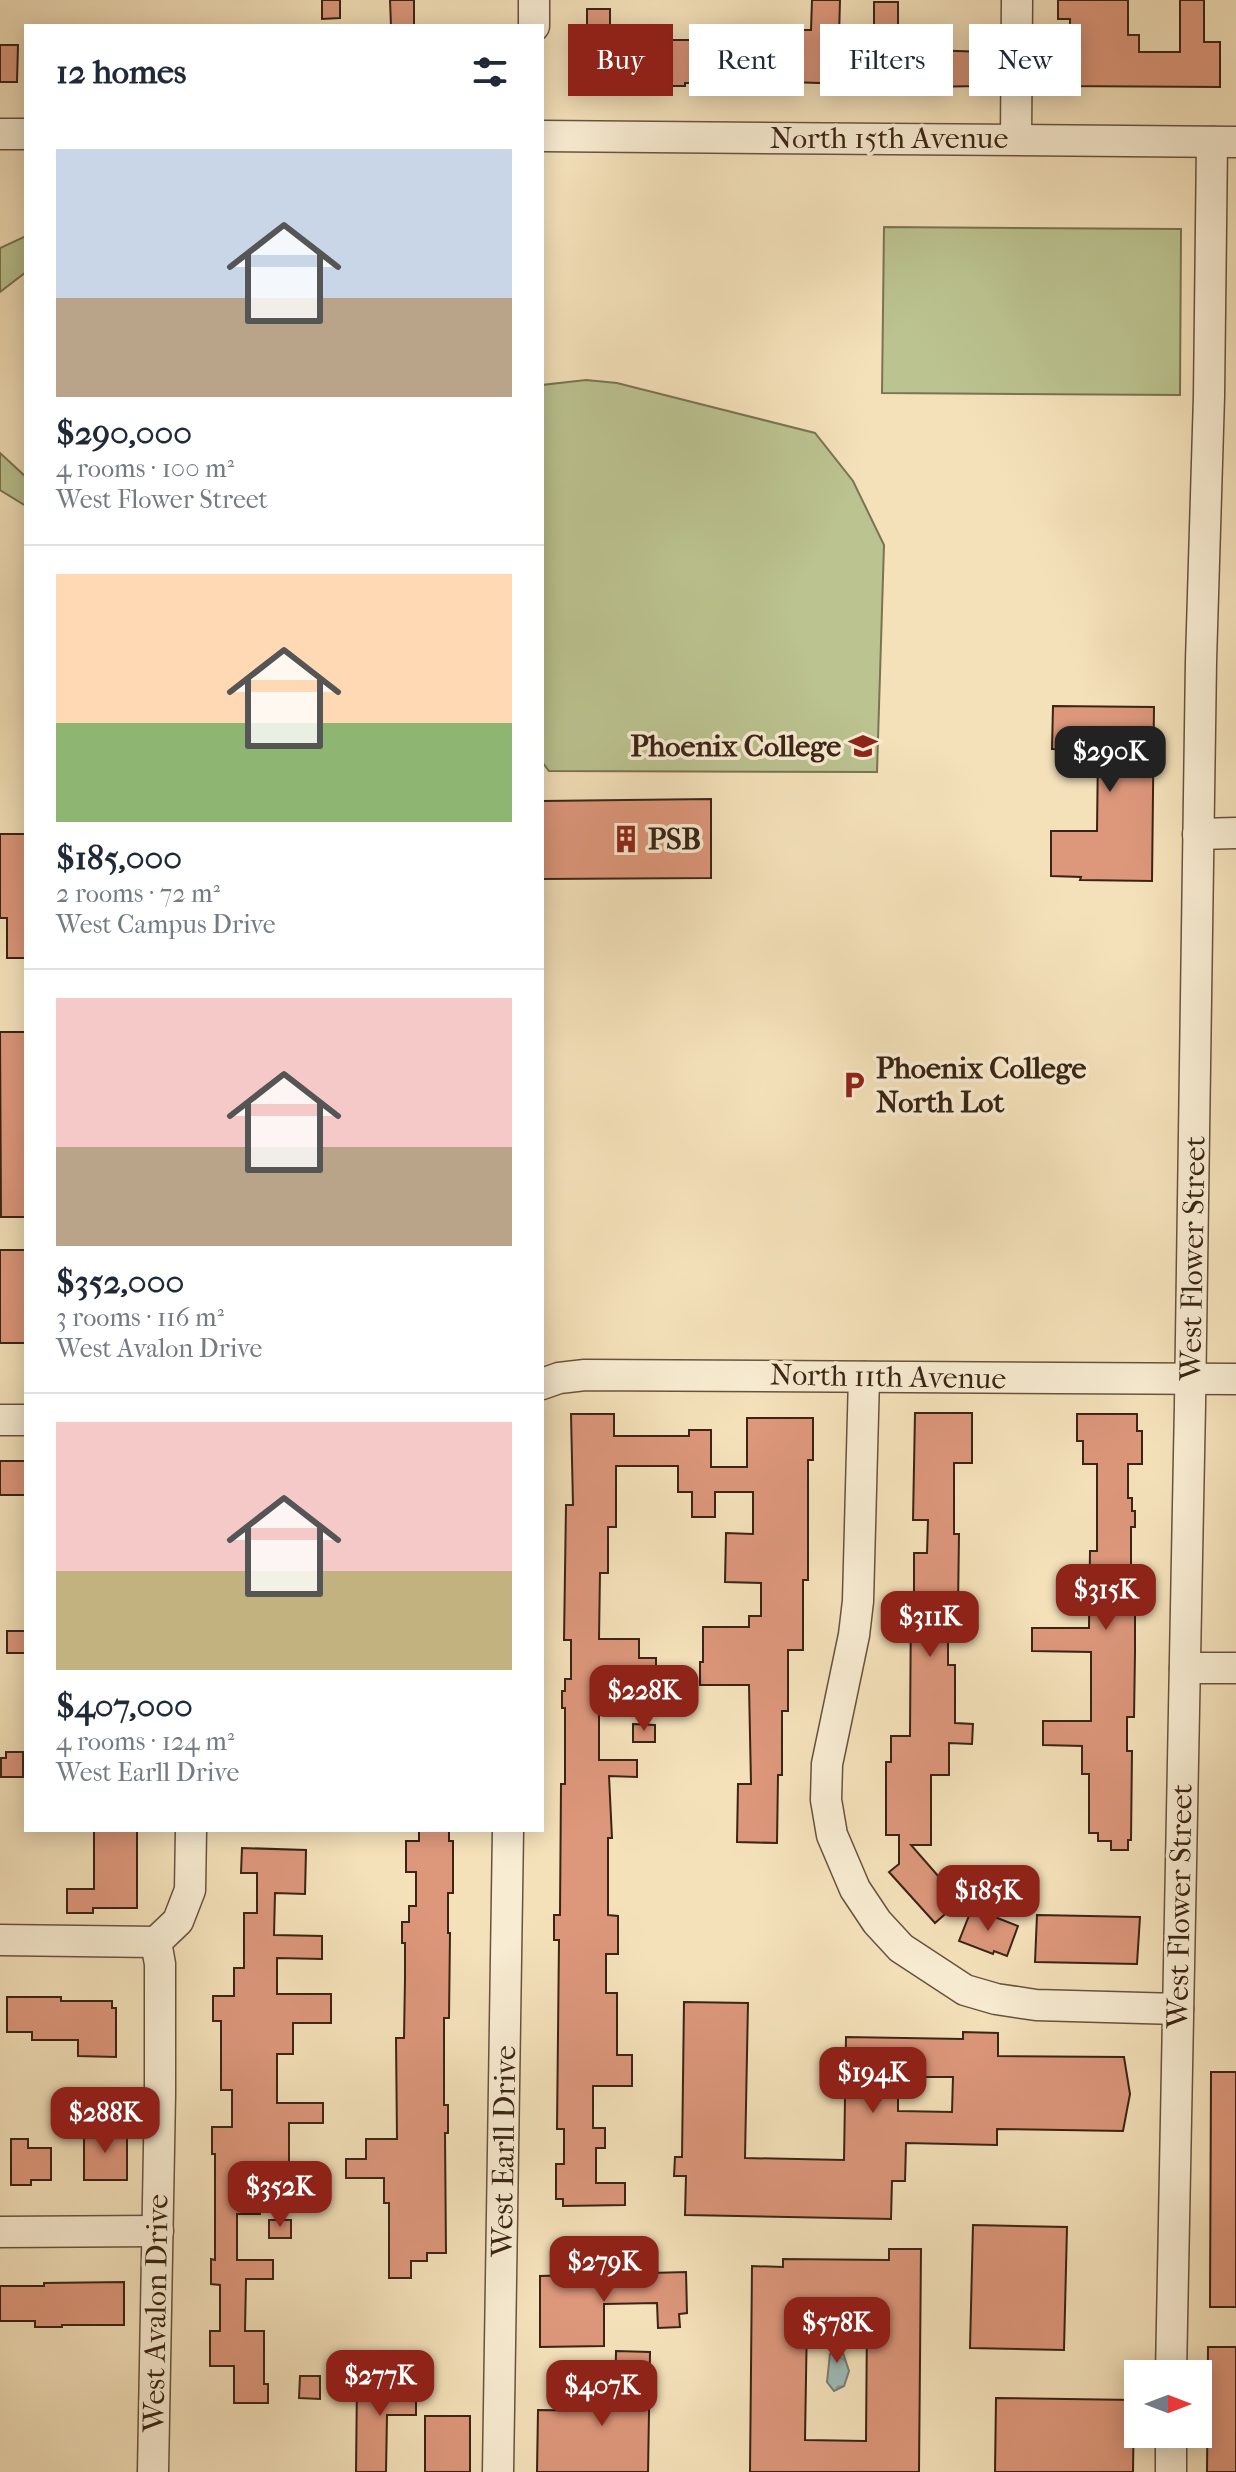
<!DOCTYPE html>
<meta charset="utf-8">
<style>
:root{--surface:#fff;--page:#f2f2f3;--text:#1f2937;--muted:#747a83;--line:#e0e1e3;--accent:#8f2418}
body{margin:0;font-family:"IM FELL French Canon",serif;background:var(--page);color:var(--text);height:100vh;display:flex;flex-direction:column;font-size:30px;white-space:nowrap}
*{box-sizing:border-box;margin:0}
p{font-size:26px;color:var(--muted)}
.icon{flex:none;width:44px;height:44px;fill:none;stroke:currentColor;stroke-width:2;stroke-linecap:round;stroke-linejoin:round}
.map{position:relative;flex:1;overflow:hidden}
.drawer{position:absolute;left:24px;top:24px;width:520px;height:1808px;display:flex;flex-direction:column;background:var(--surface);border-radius:0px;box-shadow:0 4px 20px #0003}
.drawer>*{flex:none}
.top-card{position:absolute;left:568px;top:24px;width:548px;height:72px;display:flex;gap:16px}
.needle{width:52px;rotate:90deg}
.controls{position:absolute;left:1124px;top:2360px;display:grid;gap:16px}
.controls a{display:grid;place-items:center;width:88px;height:88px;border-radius:0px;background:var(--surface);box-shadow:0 4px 20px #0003;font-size:40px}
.price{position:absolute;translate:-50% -68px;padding:0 18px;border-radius:16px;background:var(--accent);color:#fff;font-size:26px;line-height:52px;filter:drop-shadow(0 2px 4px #0008)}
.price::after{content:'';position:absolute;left:50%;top:48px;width:24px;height:18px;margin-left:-12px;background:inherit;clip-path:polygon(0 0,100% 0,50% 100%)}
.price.on{background:#222;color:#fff}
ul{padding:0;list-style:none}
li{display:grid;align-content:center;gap:16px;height:424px;padding:0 32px}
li+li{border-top:2px solid var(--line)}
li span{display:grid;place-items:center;height:248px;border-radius:0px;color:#555}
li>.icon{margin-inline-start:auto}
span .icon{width:144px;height:144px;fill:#fffc;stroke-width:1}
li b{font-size:34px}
h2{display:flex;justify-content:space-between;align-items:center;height:96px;padding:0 32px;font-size:34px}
.pill{padding:0 28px;border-radius:0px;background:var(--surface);box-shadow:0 4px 20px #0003;font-size:28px;line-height:72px}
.pill.on{background:var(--accent);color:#fff}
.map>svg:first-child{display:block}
</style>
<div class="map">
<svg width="1236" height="2472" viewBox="0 0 1236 2472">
<defs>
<pattern id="water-ripples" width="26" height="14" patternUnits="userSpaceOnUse" patternTransform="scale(2)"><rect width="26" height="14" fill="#9ebcb8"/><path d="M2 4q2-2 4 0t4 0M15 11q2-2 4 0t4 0" fill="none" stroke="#89a19d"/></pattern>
</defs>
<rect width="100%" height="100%" fill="#f4e1ba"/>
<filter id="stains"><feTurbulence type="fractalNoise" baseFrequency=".0025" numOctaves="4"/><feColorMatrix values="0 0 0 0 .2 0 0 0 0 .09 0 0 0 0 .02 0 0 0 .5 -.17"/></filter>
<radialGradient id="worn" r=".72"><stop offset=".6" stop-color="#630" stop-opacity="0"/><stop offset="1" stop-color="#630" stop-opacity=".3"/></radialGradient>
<g fill="#bbc390" stroke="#7a7452" stroke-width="2">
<polygon points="884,227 1181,229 1180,395 882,393"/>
<polygon points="26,236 26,272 0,292 0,248"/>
<polygon points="586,380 617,383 815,433 853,481 884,545 877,772 549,771 542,762 542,385"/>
<polygon points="0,453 26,477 26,506 0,490"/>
</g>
<polygon fill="url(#water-ripples)" stroke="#767f77" stroke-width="2" points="836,2349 843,2353 849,2371 844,2386 834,2391 827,2382 830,2354"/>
<g fill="#dd977b" stroke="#3a2415" stroke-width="2" fill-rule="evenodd">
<polygon points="322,0 340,0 340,18 322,19"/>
<polygon points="390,0 414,0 414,26 391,26"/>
<polygon points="812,0 840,0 839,37 874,38 874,2 898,2 898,35 924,35 924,50 989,52 989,74 978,74 978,86 924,87 849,87 849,84 789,82 685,83 685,86 639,86 639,78 606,77 606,83 578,83 578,32 587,32 587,9 610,9 610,40 692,40 692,37 722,37 722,50 754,50 754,30 811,30"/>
<polygon points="1058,0 1128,0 1128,35 1139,35 1139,52 1180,52 1180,0 1204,0 1204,42 1220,42 1220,87 1058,86 1058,52 1070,52 1070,19 1058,19"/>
<polygon points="0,45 18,45 17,82 0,82"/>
<polygon points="1053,706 1154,707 1152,881 1080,880 1081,877 1051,876 1051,831 1097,831 1098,750 1052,749"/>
<polygon points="711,799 711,878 542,879 542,801"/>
<polygon points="0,834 26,834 26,958 7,958 7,918 0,918"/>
<polygon points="0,1032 26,1032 26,1217 1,1217"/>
<rect x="0" y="1250" width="26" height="93"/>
<polygon points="915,1413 972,1413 972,1463 954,1463 954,1534 959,1534 958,1607 960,1607 960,1626 948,1626 948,1665 955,1665 955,1723 973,1724 972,1744 949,1743 949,1775 931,1775 931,1845 911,1845 960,1901 935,1923 889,1872 899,1864 899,1835 886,1835 886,1762 891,1762 891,1736 910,1736 911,1596 914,1596 914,1553 927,1553 928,1520 913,1520"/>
<polygon points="571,1414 614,1414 614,1436 689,1436 689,1430 711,1430 711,1467 747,1467 747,1418 813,1418 813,1460 808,1460 808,1580 803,1580 803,1650 788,1650 788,1711 782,1711 782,1775 778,1775 777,1843 737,1842 738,1784 751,1784 749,1685 700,1685 700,1662 703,1662 703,1627 749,1627 749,1616 761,1616 761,1583 725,1582 726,1533 753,1534 753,1492 715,1492 715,1517 692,1517 692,1492 678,1492 678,1466 616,1466 616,1527 608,1527 608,1573 600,1573 599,1639 639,1639 639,1658 656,1658 656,1676 615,1676 615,1710 599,1710 599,1760 637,1760 637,1777 609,1776 612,1838 608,1838 608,1915 618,1916 618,1954 606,1954 606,1993 617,1993 617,2055 632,2055 632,2086 593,2086 593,2128 605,2128 605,2148 596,2148 596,2183 625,2183 625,2205 563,2206 563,2199 556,2199 556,2164 564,2164 564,2129 557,2129 559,1940 554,1940 554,1915 560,1915 561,1784 565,1784 565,1708 562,1708 562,1691 565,1691 565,1679 571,1679 571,1640 564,1640 566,1505 573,1505"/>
<polygon points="1077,1414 1137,1414 1137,1431 1142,1431 1142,1464 1128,1464 1128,1498 1132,1498 1132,1511 1135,1511 1135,1527 1131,1527 1131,1602 1135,1602 1135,1652 1134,1717 1127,1717 1127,1751 1132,1751 1131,1840 1128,1840 1128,1850 1111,1850 1111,1841 1098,1841 1098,1833 1089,1833 1089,1774 1082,1774 1082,1746 1043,1745 1043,1721 1091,1721 1091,1652 1032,1651 1032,1628 1089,1628 1090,1551 1097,1551 1097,1464 1083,1464 1083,1441 1077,1441"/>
<rect x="0" y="1461" width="26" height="34"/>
<rect x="7" y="1631" width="19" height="22"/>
<polygon points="633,1724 655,1725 655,1742 633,1742"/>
<polygon points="6,1752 23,1752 23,1777 1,1777 1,1758 6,1758"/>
<polygon points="94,1830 137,1830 137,1908 93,1908 93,1913 67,1913 67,1889 94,1889"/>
<polygon points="419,1830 449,1830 449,1841 453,1841 453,1893 448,1893 448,1933 450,1933 449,2018 444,2018 444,2105 448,2105 448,2133 445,2133 446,2253 427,2253 427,2261 411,2261 411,2278 389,2278 389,2203 384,2203 384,2178 346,2178 346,2159 366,2159 366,2139 397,2139 396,2038 404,2038 405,1978 405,1943 402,1943 402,1922 409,1922 409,1906 416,1906 416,1872 406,1872 406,1841 419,1841"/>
<polygon points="242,1848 306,1850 305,1894 275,1893 274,1935 322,1936 322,1959 277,1958 277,1994 331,1994 331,2023 293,2023 293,2054 277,2054 277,2103 323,2103 323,2123 289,2123 289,2162 260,2162 260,2214 237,2214 237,2260 273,2260 273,2279 246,2279 245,2331 264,2331 264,2384 268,2384 268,2403 234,2403 234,2366 210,2366 210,2331 220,2331 220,2285 211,2284 211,2259 215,2260 215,2154 212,2154 212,2127 232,2127 232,2090 221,2090 221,2021 213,2021 213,1996 234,1996 234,1968 244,1968 244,1913 257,1913 257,1873 241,1873"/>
<polygon points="972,1908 1018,1926 1007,1956 994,1951 993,1954 959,1941"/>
<polygon points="1037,1915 1140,1917 1137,1964 1035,1962"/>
<polygon points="7,1997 61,1997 61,2001 112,2001 112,2008 116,2008 116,2057 78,2056 78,2040 32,2040 32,2032 7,2032"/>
<path d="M 684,2002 L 748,2003 L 745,2158 L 844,2160 L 846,2037 L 963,2039 L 963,2032 L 998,2033 L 998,2056 L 1124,2057 L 1130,2094 L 1123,2131 L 997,2129 L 997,2145 L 906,2143 L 905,2181 L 892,2181 L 891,2219 L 685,2215 L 686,2176 L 674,2176 L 675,2157 L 682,2157 ZM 898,2077 L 953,2077 L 952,2112 L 898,2111 Z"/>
<polygon points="1211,2072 1236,2072 1236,2307 1210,2307"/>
<polygon points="84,2128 123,2129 123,2138 127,2138 127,2180 84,2180"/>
<polygon points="11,2139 28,2139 28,2148 51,2148 51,2180 31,2180 31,2185 11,2185"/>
<rect x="269" y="2220" width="22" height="18"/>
<polygon points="973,2225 1067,2227 1064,2350 970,2348"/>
<path d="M 889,2249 L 921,2249 L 919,2472 L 750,2472 L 752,2266 L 783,2267 L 783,2259 L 889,2260 ZM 807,2317 L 867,2317 L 866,2441 L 805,2440 Z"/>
<polygon points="686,2272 687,2313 679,2314 680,2327 658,2328 657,2303 604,2304 604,2346 540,2347 540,2276"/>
<polygon points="124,2282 124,2325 62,2325 62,2327 35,2327 35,2321 0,2321 0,2286 44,2286 44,2283"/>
<polygon points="1208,2347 1236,2347 1236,2472 1207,2472"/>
<polygon points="616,2351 650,2352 648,2472 537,2472 538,2410 615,2411"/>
<polygon points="300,2376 320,2376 320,2399 299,2398"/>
<polygon points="357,2380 416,2380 416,2415 387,2415 386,2472 356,2472"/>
<polygon points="996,2398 1134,2400 1133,2472 995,2472"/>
<rect x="425" y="2416" width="45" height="56"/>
</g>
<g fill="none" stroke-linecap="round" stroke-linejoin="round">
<defs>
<g id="minor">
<polyline points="534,26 534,0"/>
<polyline points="0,134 26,134"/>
<polyline points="542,136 1236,142"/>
<polyline points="1016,139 1017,0"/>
<polyline points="1198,834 1236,833"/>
<polyline points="864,1377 858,1601 854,1635 827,1764 826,1800 832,1835 855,1889 877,1922 901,1948 965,1990 996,1999 1036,2005 1178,2009"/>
<polyline points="542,1384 559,1378 585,1375 1236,1379"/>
<polyline points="0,1420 26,1420"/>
<polyline points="1185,1668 1236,1668"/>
<polyline points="0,1940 156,1942"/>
<polyline points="156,1942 178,1921 190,1890 191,1830"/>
<polyline points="0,2232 158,2231"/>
<polyline points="1171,2374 1190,1404 1201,661 1209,396 1212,142"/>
<polyline points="1171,2434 1171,2472"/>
<polyline points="153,2472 160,2094 160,1964 156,1942"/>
<polyline points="498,2472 508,1830"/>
</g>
</defs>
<use href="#minor" stroke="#68533e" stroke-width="33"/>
<use href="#minor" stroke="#f8ecd2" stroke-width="30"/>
</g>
<defs>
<symbol id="university-bare" viewBox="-9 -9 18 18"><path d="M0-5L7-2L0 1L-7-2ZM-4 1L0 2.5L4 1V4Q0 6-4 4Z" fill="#8f2418" stroke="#f8ecd2" stroke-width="2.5" paint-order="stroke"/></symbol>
<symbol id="building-bare" viewBox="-9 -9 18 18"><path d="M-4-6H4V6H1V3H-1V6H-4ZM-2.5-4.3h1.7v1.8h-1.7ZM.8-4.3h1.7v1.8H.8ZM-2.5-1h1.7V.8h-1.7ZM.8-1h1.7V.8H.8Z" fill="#8f2418" stroke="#f8ecd2" stroke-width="2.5" paint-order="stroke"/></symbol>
<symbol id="parking-bare" viewBox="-9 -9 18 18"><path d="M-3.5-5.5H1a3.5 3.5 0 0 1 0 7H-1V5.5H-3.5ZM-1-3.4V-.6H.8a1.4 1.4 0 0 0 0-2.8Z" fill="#8f2418" stroke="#f8ecd2" stroke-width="2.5" paint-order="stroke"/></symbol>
</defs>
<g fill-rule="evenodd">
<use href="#university-bare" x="843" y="726" width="40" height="40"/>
<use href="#building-bare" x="606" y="819" width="40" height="40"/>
<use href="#parking-bare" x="834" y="1065" width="40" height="40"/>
</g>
<g text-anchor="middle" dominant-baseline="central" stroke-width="7" stroke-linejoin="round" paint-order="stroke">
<g font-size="30" fill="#3a2415" stroke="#f8ecd2">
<text x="889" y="138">North 15th Avenue</text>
<text transform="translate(1193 1258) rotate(-89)">West Flower Street</text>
<text transform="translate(888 1377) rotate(1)">North 11th Avenue</text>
<text transform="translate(1180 1906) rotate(-89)">West Flower Street</text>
<text transform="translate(504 2151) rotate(-89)">West Earll Drive</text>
<text transform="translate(156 2313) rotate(-89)">West Avalon Drive</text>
</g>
<g font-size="30" font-weight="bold" fill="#3a2415" stroke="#f8ecd2" text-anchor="start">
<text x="841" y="746" text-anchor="end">Phoenix College</text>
<text x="648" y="839">PSB</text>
<text x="876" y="1068">Phoenix College<tspan x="876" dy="34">North Lot</tspan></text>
</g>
</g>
<rect width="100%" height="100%" filter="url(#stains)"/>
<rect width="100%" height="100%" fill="url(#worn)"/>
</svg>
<div class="controls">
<a><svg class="needle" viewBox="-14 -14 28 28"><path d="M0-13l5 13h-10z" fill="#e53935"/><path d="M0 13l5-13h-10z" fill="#747a83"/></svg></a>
</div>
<b class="price on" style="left:1110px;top:794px">$290K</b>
<b class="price" style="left:1106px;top:1632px">$315K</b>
<b class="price" style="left:930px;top:1659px">$311K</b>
<b class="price" style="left:644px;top:1733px">$228K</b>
<b class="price" style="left:988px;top:1933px">$185K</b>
<b class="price" style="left:873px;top:2115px">$194K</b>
<b class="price" style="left:105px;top:2155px">$288K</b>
<b class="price" style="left:280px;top:2229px">$352K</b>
<b class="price" style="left:604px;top:2304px">$279K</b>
<b class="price" style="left:837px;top:2365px">$578K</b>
<b class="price" style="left:380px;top:2418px">$277K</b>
<b class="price" style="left:602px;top:2428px">$407K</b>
<div class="top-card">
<a class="pill on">Buy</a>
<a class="pill">Rent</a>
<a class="pill">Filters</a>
<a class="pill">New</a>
</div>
<section class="drawer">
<h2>12 homes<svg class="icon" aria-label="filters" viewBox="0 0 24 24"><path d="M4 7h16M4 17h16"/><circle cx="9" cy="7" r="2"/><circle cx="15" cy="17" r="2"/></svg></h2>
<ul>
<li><span style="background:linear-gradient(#c9d6e8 60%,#b9a48a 0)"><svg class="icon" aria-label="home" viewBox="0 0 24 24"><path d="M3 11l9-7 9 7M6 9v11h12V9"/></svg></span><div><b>$290,000</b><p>4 rooms · 100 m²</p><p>West Flower Street</p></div></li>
<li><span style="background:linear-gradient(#ffd9b3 60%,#8fb573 0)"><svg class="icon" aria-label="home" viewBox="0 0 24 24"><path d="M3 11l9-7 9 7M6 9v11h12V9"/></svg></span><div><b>$185,000</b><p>2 rooms · 72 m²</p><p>West Campus Drive</p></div></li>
<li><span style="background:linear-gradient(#f6c9c9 60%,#b9a48a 0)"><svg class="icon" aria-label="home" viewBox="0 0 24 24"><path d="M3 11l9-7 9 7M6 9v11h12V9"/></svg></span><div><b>$352,000</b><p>3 rooms · 116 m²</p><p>West Avalon Drive</p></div></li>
<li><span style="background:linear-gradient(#f6c9c9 60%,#c2b280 0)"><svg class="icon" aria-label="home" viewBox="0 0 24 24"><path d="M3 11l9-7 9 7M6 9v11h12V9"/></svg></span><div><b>$407,000</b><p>4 rooms · 124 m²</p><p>West Earll Drive</p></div></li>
</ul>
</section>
</div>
